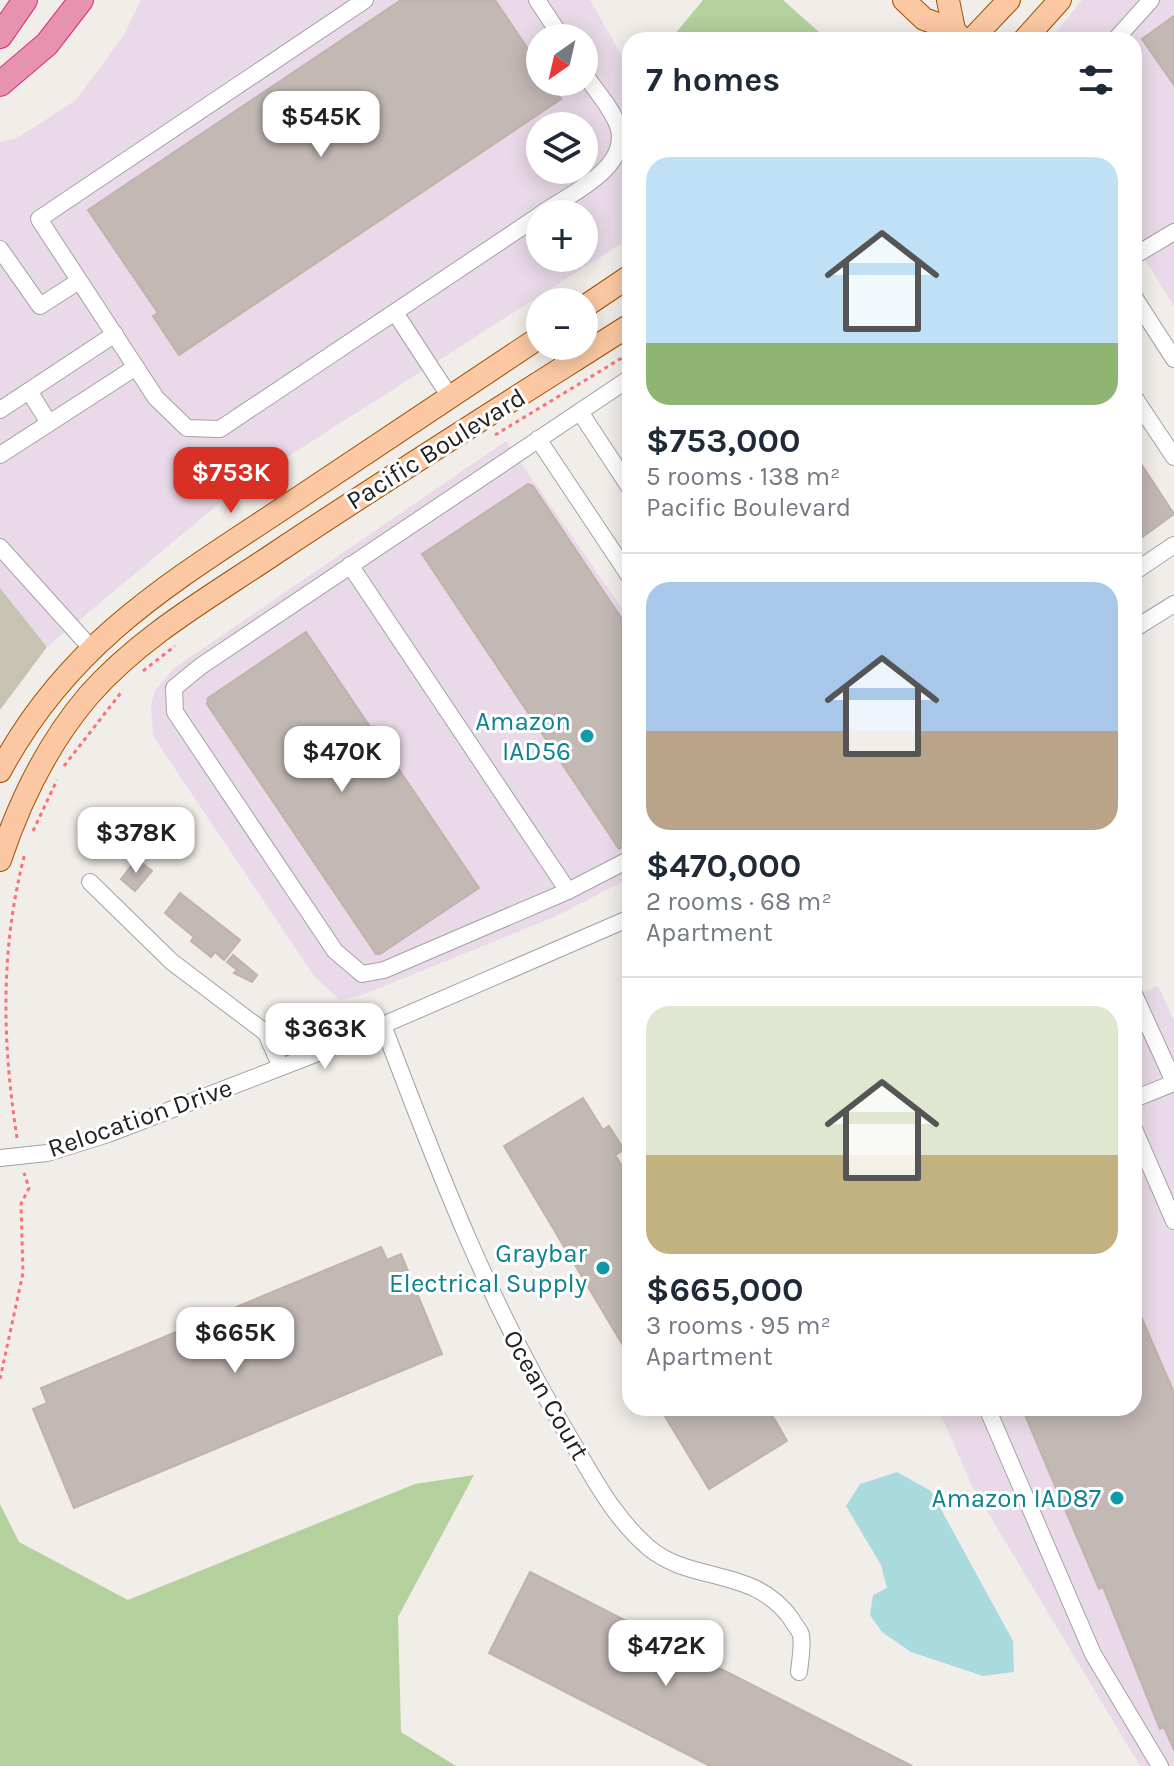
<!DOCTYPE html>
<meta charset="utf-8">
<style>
:root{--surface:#fff;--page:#f6f6f7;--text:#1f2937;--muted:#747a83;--line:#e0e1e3;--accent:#d93025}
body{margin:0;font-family:Karla,sans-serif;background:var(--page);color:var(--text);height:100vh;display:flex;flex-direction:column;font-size:30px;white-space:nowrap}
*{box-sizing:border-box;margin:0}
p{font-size:26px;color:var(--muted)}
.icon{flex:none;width:44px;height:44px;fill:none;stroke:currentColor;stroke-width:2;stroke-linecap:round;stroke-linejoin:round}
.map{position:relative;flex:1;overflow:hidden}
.sheet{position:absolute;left:622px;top:32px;width:520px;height:1384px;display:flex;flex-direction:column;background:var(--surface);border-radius:24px;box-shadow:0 4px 20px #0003}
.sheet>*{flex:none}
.needle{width:52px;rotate:214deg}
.fabs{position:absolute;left:526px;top:24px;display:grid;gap:16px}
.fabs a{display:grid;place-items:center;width:72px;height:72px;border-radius:50%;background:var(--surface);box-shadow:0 4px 20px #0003;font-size:40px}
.price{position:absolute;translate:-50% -68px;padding:0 18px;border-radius:16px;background:#fff;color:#222;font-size:26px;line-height:52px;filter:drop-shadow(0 2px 4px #0008)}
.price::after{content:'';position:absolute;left:50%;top:48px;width:24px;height:18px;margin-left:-12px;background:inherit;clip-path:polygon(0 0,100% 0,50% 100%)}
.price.current{background:var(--accent);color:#fff}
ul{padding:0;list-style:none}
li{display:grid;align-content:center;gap:16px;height:424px;padding:0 24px}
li+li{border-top:2px solid var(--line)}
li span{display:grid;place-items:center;height:248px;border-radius:24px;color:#555}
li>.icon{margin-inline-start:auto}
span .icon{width:144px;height:144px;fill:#fffc;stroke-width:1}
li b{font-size:34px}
h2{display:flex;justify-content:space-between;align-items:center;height:96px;padding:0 24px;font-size:34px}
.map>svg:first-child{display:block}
</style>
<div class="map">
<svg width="1174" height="1766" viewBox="0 0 1174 1766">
<rect width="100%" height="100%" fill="#f1ede8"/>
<g fill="#eadae9" fill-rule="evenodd">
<path d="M 141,0 L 590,0 L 630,70 L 630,238 L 234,491 L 47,647 L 0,588 L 0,142 L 17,138 L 76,100 L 124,35 ZM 540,38 L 584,38 L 584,82 L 540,82 ZM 540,126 L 584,126 L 584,170 L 540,170 ZM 540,214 L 584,214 L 584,258 L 540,258 Z"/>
<polygon points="1082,0 1174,0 1174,306 1134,242 1134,40 1050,40"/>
<polygon points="506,441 630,620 630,878 554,917 362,995 340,1000 314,976 153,736 151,704 156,689 173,669"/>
<polygon points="1158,986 1174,1020 1174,1766 1140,1766 972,1486 938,1408 1134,1408 1134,996"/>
</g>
<polygon fill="#c6c3b3" points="0,588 47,647 0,710"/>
<g fill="#b4d09d">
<polygon points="703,0 783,0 828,40 670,40"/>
<polygon points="474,1475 398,1617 401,1732 456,1766 0,1766 0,1504 19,1542 128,1600 415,1484"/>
</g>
<polygon fill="#a9dade" points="897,1472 931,1491 1013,1641 1014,1672 983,1676 911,1652 882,1632 870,1615 873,1595 887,1588 881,1565 846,1506 860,1484"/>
<g fill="#c2b8b4" stroke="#c3b1aa" stroke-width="2">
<polygon points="401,0 495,0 540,67 540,82 550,82 561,99 179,355 153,316 158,313 88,210"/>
<polygon points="1174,16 1174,85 1142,39"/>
<polygon points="1134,453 1174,514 1134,543"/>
<polygon points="528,484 533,486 630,631 630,842 619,849 422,554"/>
<polygon points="306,632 479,888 380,954 376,954 207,704 208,698"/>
<polygon points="137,859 152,871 135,891 121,879"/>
<polygon points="180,893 240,940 224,960 215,952 211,957 191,941 194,937 165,913"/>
<polygon points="233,955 257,975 252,982 234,973 237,970 227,962"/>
<polygon points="583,1098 603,1130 609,1126 624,1150 615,1155 630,1179 630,1357 504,1146"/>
<polygon points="381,1247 387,1260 401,1254 442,1354 74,1508 33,1409 47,1403 41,1388"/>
<polygon points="1134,1300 1174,1393 1174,1750 1164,1727 1160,1729 1103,1587 1099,1589 1022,1408 1134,1408"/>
<polygon points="660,1408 768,1408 787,1441 709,1489"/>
<polygon points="530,1572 912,1766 710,1766 489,1653"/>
</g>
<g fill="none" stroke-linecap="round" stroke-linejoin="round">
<defs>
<g id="minor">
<polyline points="365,0 39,219 156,398 187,428 220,429 540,215"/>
<polyline points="537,0 562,38"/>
<polyline points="1115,40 1151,0"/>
<path d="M 541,214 C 568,195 632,168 618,126 C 612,108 594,89 584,73"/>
<polyline points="0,249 40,306 79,281"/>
<polyline points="1134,256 1174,232"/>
<polyline points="1134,297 1174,359"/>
<polyline points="396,314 450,397"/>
<polyline points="630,378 201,666 174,688 175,712 335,951 362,974 384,970 568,891 630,859"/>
<polyline points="29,391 49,423"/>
<polyline points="1134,397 1174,457"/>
<polyline points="0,410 115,334"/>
<polyline points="580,412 630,488"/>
<polyline points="538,439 630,577"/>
<polyline points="0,455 136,367"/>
<polyline points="0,547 91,648"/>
<polyline points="350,565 568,891"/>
<polyline points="1134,572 1174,545"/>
<polyline points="1134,629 1174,604"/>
<polyline points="90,882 172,962 266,1033 281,1067"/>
<polyline points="1134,994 1174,1082"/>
<path d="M 383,1025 C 437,1168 491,1309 571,1440 C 594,1479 614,1518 649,1548 C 692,1584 755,1566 792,1620 C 794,1625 800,1630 801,1635 C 803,1646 800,1661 799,1672"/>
<polyline points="1134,1099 1174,1083"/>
<polyline points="1134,1129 1174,1221"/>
<polyline points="0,1158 47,1153 108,1134 323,1051 630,918"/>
<polyline points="987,1408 1093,1654 1160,1766"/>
</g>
<g id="major">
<polyline points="904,0 924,19 954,30 963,40"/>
<polyline points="948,0 954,30"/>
<polyline points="971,40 1009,0"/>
<polyline points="1024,40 1060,0"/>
<polyline points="584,307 630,276"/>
<path d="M 0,771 C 71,638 177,579 297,499 C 378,445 459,391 540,337"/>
<path d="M 0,860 C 20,800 48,743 89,695 C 142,635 212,596 277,552 C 394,474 512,400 630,325"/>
</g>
<g id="highway">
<polyline points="0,36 25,0"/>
<polyline points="0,84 47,44 81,0"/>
</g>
</defs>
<use href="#minor" stroke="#a2a2a2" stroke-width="18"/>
<use href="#major" stroke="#9c5202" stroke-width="24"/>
<use href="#highway" stroke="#da2b80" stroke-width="26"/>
<g stroke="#f87278" stroke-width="3" stroke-dasharray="4 4" stroke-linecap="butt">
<polyline points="495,435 630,353"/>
<polyline points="143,671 175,646"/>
<polyline points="64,766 123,690"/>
<polyline points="33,831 57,780"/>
<path d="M 17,1138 C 2,1041 0,948 25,853"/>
<polyline points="0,1379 23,1273 21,1204 29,1188 24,1173"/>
</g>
<use href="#minor" stroke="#fff" stroke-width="16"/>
<use href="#major" stroke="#fbc8a3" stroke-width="22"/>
<use href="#highway" stroke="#e792ae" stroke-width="24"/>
</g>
<g fill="#0f9aa8" stroke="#fff" stroke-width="3">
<circle cx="587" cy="736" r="8"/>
<circle cx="603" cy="1268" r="8"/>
<circle cx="1117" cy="1498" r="8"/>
</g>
<g text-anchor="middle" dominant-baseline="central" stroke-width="6" stroke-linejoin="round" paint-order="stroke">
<g font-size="26" fill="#212121" stroke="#fff">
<text transform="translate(436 449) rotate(-32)">Pacific Boulevard</text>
<text transform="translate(140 1118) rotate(-19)">Relocation Drive</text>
<text transform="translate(546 1395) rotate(60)">Ocean Court</text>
</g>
<g font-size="26" fill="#0d838f" stroke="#fff" text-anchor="end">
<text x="571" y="721">Amazon<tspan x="571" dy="30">IAD56</tspan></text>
<text x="587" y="1253">Graybar<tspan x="587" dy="30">Electrical Supply</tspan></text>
<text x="1101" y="1498">Amazon IAD87</text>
</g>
</g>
</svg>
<div class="fabs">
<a><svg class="needle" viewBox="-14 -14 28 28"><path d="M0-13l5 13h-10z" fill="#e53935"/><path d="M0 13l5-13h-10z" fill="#747a83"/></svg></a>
<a><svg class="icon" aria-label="layers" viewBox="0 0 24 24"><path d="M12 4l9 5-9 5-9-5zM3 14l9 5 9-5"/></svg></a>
<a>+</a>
<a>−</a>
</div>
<b class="price" style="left:321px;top:159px">$545K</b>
<b class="price current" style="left:231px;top:515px">$753K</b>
<b class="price" style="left:342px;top:794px">$470K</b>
<b class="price" style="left:136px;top:875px">$378K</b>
<b class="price" style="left:325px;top:1071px">$363K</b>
<b class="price" style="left:235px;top:1375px">$665K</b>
<b class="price" style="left:666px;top:1688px">$472K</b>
<section class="sheet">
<h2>7 homes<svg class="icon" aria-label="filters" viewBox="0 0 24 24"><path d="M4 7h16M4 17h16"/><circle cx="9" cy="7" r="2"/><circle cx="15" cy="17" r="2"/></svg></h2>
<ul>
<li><span style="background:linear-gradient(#bfe0f5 75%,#8fb573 0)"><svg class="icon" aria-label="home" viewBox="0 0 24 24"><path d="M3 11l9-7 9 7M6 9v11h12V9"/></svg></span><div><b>$753,000</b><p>5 rooms · 138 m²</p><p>Pacific Boulevard</p></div></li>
<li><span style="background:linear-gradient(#a9c7e8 60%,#b9a48a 0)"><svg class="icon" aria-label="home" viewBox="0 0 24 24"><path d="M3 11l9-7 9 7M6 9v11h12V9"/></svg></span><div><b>$470,000</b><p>2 rooms · 68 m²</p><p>Apartment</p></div></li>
<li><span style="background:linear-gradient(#dfe7d0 60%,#c2b280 0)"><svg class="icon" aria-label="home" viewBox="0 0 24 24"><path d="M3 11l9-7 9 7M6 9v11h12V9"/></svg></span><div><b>$665,000</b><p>3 rooms · 95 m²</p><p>Apartment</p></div></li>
</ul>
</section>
</div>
